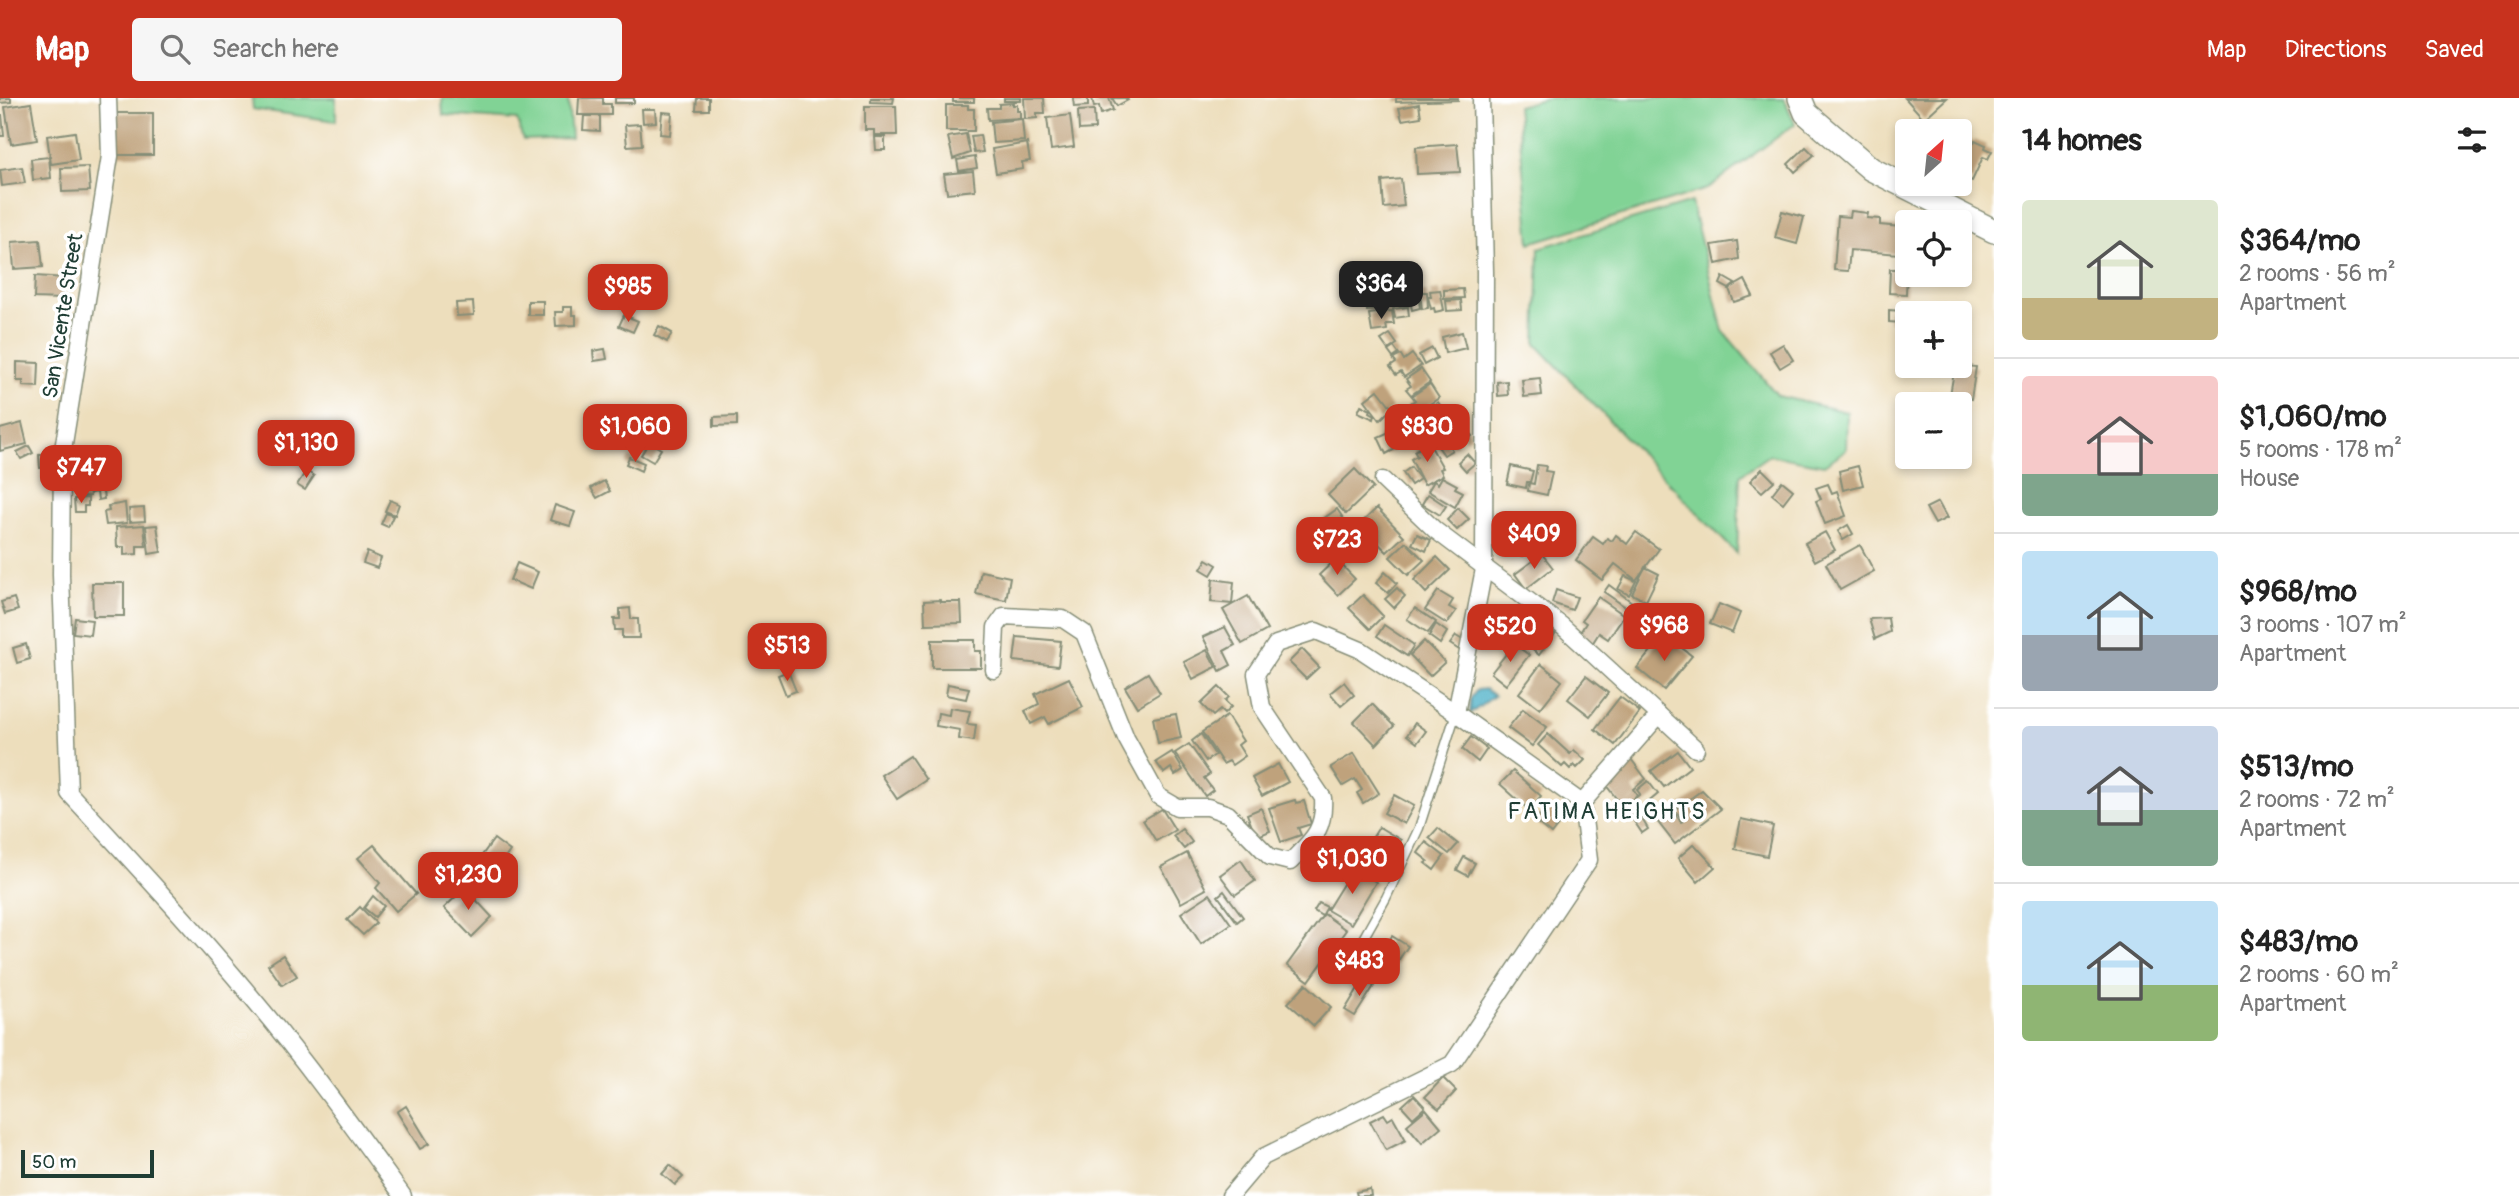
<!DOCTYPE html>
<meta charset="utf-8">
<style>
:root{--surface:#fff;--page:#f6f6f6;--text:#222;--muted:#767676;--line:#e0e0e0;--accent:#c8321e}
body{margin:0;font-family:Pangolin,sans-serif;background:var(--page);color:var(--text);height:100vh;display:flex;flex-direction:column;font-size:26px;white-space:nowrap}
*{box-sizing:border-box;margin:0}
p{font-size:23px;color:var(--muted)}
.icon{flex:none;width:38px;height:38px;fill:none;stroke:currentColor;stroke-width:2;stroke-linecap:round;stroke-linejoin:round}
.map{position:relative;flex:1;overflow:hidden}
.sheet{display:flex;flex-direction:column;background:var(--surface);width:525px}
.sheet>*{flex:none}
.needle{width:46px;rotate:27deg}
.fabs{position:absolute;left:1895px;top:21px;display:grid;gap:14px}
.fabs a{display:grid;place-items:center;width:77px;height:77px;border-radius:7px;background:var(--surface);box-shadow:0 4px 10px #0003;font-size:35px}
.scale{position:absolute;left:21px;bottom:18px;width:133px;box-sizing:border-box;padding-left:7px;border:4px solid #1f3d34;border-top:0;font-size:19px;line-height:24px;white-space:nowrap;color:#1f3d34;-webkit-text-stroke:5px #fff;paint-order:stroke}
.price{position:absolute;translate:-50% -60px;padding:0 16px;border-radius:14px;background:var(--accent);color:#fff;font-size:23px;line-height:46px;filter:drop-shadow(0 2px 4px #0008)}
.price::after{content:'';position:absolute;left:50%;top:42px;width:21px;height:16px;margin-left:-10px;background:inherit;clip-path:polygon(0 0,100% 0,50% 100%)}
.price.selected{background:#222;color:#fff}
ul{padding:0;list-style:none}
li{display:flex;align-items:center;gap:21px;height:175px;padding:0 28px}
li+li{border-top:2px solid var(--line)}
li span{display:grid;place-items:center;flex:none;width:196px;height:140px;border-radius:7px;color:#555}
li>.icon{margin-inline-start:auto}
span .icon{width:84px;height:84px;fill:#fffc;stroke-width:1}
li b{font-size:30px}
h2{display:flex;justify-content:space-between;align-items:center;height:84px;padding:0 28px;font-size:30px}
header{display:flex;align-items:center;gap:42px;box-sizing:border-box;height:98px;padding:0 35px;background:var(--accent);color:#fff}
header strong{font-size:33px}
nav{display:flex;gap:38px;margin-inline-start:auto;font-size:24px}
.search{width:490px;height:63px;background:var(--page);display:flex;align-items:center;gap:18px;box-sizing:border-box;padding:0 24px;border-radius:7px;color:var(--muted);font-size:26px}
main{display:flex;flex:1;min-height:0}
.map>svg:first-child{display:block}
</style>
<header>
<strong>Map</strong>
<div class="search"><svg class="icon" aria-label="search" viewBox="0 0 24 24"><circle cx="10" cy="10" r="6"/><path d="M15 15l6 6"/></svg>Search here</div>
<nav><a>Map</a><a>Directions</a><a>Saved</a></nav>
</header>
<main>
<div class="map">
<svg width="1994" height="1098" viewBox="0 0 1994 1098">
<rect width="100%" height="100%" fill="#fff"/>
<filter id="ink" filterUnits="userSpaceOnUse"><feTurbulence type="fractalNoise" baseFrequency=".0143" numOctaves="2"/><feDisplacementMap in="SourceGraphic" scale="14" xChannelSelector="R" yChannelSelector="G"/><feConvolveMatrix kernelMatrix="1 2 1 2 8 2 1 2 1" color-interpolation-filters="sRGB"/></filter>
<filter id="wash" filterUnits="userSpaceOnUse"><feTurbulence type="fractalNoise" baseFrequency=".00686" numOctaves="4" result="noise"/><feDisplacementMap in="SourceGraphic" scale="28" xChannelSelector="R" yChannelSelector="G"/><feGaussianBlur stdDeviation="1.57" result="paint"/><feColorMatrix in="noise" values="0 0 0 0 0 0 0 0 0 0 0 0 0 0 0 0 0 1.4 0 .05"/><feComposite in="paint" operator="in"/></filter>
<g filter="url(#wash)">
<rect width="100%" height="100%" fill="#eddebc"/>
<g fill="#81d395" stroke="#508864" stroke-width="2">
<polygon points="252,0 336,0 336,23 253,11"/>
<polygon points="442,0 568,0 571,40 523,42 517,22 443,17"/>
<polygon points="1547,0 1784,0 1795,26 1707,91 1530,145 1517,8"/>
<polygon points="1691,104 1723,233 1778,298 1847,314 1846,352 1824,367 1769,357 1740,377 1737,456 1536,246 1539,150"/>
</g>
<polygon fill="#46aec6" stroke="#32767d" stroke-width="2" points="1485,591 1494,598 1470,616 1471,600 1477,592"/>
<g id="blocks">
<g fill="#bfa27c">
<polygon points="0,0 11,0 11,4 0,5"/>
<polygon points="579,0 603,0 603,6 611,6 611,17 578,17"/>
<rect x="615" y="0" width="19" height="5"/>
<polygon points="697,0 709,0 709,12 696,12"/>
<polygon points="871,0 894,0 893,5 871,4"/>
<rect x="953" y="0" width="21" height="4"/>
<rect x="1004" y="0" width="17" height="3"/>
<polygon points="1024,0 1044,0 1045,15 1037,15 1037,20 1025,21"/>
<polygon points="1073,0 1088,0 1088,8 1074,9"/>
<polygon points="1092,0 1109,0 1113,12 1101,16 1099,8 1094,9"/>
<polygon points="1112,0 1127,0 1128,2 1117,8"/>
<polygon points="1396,0 1458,0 1458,2 1396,4"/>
<polygon points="1905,0 1947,0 1924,21"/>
<polygon points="31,5 37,42 11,46 5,9"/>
<polygon points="1013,5 1013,7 1017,7 1017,13 1020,13 1020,20 988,22 987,10 999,10 999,6"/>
<polygon points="1419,6 1421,19 1402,22 1399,10"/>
<polygon points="946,7 968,7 968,11 974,11 974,33 946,33"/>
<polygon points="865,8 896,8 897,37 874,37 874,32 865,32"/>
<polygon points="642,11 655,11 656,24 643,25"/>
<polygon points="1094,12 1095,31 1079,32 1078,13"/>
<polygon points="662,14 672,15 670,37 660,36"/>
<rect x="115" y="15" width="38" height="42"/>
<polygon points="0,17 2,17 4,38 0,38"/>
<polygon points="1070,17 1074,49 1051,52 1047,20"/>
<polygon points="584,18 600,18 600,33 583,32"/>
<polygon points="1022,21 1024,43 993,45 991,24"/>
<polygon points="640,26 642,47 627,48 625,27"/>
<polygon points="75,34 79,62 51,66 47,38"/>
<polygon points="966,36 970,55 953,61 948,39"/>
<polygon points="980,37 983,54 974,55 971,38"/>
<polygon points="1960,38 1974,44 1975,42 1986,47 1985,50 1992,53 1988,61 1983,59 1972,83 1960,78"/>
<polygon points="875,39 885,39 885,52 876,52"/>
<polygon points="1027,45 1030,63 1022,64 1023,71 996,75 992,51"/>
<polygon points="1457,46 1460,74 1417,76 1416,49"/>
<polygon points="1806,49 1814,57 1795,74 1788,66"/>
<polygon points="49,59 51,80 33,82 31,61"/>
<polygon points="975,59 977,70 959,73 957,62"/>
<polygon points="22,69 25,85 2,88 0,72"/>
<polygon points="88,69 90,93 62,94 61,70"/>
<polygon points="973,73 975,92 947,95 944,76"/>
<polygon points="1401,81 1404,108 1384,110 1382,83"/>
<polygon points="1782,113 1804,119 1797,146 1775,140"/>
<polygon points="1851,113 1868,115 1867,120 1880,121 1880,127 1901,129 1899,156 1850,152 1848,173 1834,172 1838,118 1850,119"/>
<polygon points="1960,134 1967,135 1966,157 1960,156"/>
<polygon points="40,142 43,169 14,171 12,144"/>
<polygon points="1737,143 1739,161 1716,166 1712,147"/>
<polygon points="1890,171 1907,171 1906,196 1889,195"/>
<polygon points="35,178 64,180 63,201 34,200"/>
<polygon points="1723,179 1735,186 1729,191 1745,182 1753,198 1734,204 1729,191 1720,186"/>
<polygon points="1463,191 1464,200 1444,201 1444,192"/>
<polygon points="1440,192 1444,212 1435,214 1434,210 1431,211 1428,199 1431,199 1430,193"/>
<polygon points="1420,194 1427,194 1428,210 1422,211"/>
<polygon points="1418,196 1420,210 1412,212 1411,207 1400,209 1398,199"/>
<polygon points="1376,200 1376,212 1367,213 1366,201"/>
<polygon points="1394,200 1396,208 1381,211 1379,202"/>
<polygon points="1461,202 1462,212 1447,213 1446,203"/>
<rect x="528" y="203" width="15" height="14"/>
<polygon points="473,204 474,217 457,218 456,205"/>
<polygon points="563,209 572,209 572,217 576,217 576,227 556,228 555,214 563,214"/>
<polygon points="1408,209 1409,218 1395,220 1393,211"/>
<polygon points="1889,212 1901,213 1901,225 1889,224"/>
<polygon points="1392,213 1394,226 1386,226 1387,232 1372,234 1369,216"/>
<polygon points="624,217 638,223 633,234 619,228"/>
<polygon points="659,228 672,235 667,244 654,237"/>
<polygon points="1462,234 1466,250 1445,255 1442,239"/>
<polygon points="1390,236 1397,246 1388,252 1381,242"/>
<polygon points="1783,246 1793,262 1780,270 1770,254"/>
<polygon points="1394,249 1399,256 1393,260 1388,253"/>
<polygon points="1432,250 1437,260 1424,267 1419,257"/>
<polygon points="605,251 607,261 594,263 593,253"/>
<polygon points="1412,256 1421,268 1404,279 1401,274 1396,277 1390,269 1396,265 1393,261 1401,257 1404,262"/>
<polygon points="17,264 39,265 38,289 23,288 23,283 17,283"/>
<polygon points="1960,267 1976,269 1971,301 1950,297 1955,268"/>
<polygon points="1421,271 1430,284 1411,297 1406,291 1411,288 1406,281"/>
<polygon points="1540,280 1542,297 1524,299 1522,282"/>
<polygon points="1507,283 1508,297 1498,298 1497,284"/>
<polygon points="1430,286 1439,300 1422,311 1419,308 1412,313 1408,307 1415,302 1412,298"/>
<polygon points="1378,292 1392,310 1380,322 1365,302"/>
<polygon points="1438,304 1445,314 1433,322 1427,312"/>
<polygon points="1361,307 1371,312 1370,314 1375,317 1374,321 1358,314"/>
<polygon points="737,318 737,327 714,328 714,319"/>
<polygon points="1445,318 1452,327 1438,336 1432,327"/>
<polygon points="1400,323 1407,338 1396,344 1391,335 1396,333 1393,326"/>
<polygon points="22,325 27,346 0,353 0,331"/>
<polygon points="1464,326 1472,338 1466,342 1458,330"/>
<polygon points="1453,328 1456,332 1452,335 1458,345 1452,348 1443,335"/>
<polygon points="1389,334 1397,350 1386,356 1378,339"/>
<polygon points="1442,338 1452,352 1444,357 1434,343"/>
<polygon points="649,344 661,351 653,364 641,357"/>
<polygon points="1429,345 1443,370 1440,371 1443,377 1424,387 1411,361 1417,358 1414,353"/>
<polygon points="29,348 33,355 21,361 17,354"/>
<polygon points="55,356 55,370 40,370 39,357"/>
<polygon points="1467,356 1475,365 1466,373 1458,364"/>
<polygon points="629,359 644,365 641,373 626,366"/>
<polygon points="1537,367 1546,368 1545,373 1552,374 1547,397 1528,393 1529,385 1534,386"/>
<polygon points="1511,368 1533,373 1530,384 1527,384 1526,390 1507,386"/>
<polygon points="1858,368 1863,387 1843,392 1839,373"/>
<polygon points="1411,369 1420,381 1411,387 1403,375"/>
<polygon points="1355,371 1373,390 1346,416 1328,397"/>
<polygon points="1762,371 1774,383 1762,394 1750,383"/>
<polygon points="306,373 314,378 305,392 297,387"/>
<polygon points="1442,379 1457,387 1455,390 1463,394 1455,409 1428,393 1434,383 1438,386"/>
<polygon points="101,380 104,401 98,402 97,394 91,395 89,382"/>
<polygon points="604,383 610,393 597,400 591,390"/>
<polygon points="1782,383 1793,392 1783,405 1772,396"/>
<polygon points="1828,386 1832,395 1837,393 1846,418 1825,426 1816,403 1821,401 1816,390"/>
<polygon points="76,391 89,391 90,398 76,399"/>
<polygon points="1428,396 1446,408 1440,417 1422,406"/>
<polygon points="88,400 88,408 84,408 84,414 75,414 74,401"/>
<polygon points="390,402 399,406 395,417 385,413"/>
<polygon points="1938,404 1947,420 1935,426 1926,410"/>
<polygon points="125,405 127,425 106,427 104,414 109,413 108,408"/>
<polygon points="555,407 575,414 570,428 550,422"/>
<polygon points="144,410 145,423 130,424 129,411"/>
<polygon points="1377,410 1404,438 1387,454 1377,444 1375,446 1358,428"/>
<polygon points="1458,410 1469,421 1457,432 1447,422"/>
<polygon points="1337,411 1349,429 1335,439 1323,421"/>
<polygon points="386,415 393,418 388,429 381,426"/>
<polygon points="144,427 146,448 137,448 137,456 124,457 124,449 117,449 116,429"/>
<polygon points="157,427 161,454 149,456 146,428"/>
<polygon points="1848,427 1853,436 1843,442 1838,433"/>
<polygon points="1347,434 1360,454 1350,461 1336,441"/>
<polygon points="1636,434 1659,451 1636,482 1615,466 1602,482 1576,462 1593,439 1603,446 1607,440 1612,443 1616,437 1627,446"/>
<polygon points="1825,434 1835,452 1815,463 1805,445"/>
<polygon points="1513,435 1529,442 1522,458 1506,451"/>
<polygon points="1417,436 1431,442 1426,453 1412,446"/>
<polygon points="1406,444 1424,462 1408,477 1390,459"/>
<polygon points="1860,447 1874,473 1840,492 1826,466"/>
<polygon points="367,454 381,460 377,470 363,465"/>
<polygon points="1542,456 1553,470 1526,491 1515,476"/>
<polygon points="1437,459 1450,472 1426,495 1414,482"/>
<polygon points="1207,461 1217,467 1211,477 1201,471"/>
<polygon points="1336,461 1355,481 1338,497 1319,477"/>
<polygon points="517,465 538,474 531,491 510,482"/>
<polygon points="1645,469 1659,476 1646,503 1632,496"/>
<polygon points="981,473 1010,479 1006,502 976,496"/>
<polygon points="1385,474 1397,485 1388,495 1376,485"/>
<polygon points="1625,478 1636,483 1629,497 1618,491"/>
<polygon points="1213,481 1234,484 1232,506 1211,504"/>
<polygon points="92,485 124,485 124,518 93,518"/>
<polygon points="1609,487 1644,513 1640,519 1604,494"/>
<polygon points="1397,490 1405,498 1394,510 1385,501"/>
<polygon points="1556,492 1577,499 1572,512 1552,505"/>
<polygon points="1438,493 1453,502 1449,509 1456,513 1447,526 1425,512"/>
<polygon points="1363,497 1383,518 1370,531 1349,510"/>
<polygon points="1248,498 1267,532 1242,546 1223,512"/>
<polygon points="1598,499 1624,517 1608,541 1599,535 1592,546 1579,536 1586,525 1582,522"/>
<polygon points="14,500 18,512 5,516 1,504"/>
<polygon points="940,502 941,504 961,504 962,525 925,526 924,503"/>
<polygon points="1719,506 1740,515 1732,535 1710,526"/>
<polygon points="1520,509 1555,536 1539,557 1505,530"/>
<polygon points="630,510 631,521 638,521 639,540 622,540 622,532 615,532 614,521 620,521 620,511"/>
<polygon points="1415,510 1436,524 1428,535 1407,521"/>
<polygon points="75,520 92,522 90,537 73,535"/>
<polygon points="1888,520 1890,534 1875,541 1869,521"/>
<polygon points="1436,526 1447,534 1440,546 1429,538"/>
<polygon points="1384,527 1414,547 1407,558 1377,538"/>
<polygon points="1225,529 1235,547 1224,553 1231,567 1220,573 1203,539"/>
<polygon points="1669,529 1681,535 1677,543 1665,537"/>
<polygon points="1456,538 1466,544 1461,553 1450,546"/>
<polygon points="1017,539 1061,543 1058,568 1014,563"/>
<polygon points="932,542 975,542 975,553 981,553 981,570 932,570"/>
<polygon points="1424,543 1445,564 1430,578 1410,557"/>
<polygon points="1659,543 1668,549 1673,543 1692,558 1664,592 1637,570"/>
<polygon points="26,546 30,561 17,565 13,550"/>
<polygon points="1514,546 1529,557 1506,587 1491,575"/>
<polygon points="1302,551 1319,569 1306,581 1289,564"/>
<polygon points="1207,552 1216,569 1193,581 1184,564"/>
<polygon points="1541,566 1562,583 1540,611 1519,595"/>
<polygon points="788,573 796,593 786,597 778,577"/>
<polygon points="1148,575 1160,595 1137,609 1125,589"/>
<polygon points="1586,578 1608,595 1590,618 1568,601"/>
<polygon points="1069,580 1083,609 1049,626 1045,619 1031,626 1025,613 1039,606 1035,596"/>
<polygon points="1344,584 1354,597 1341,608 1330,595"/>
<polygon points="948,586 969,590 966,601 946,597"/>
<polygon points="1219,589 1229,599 1225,603 1231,609 1224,616 1220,612 1213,618 1201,606"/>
<polygon points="1620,599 1640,614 1615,647 1595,631"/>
<polygon points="1372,606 1394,628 1376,647 1354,624"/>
<polygon points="950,610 970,613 967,626 976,627 974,643 959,641 960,632 936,628 938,615 949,617"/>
<polygon points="1523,611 1547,629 1532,648 1508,630"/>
<polygon points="1176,616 1181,640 1158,645 1153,620"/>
<polygon points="1227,618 1243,643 1238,647 1245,658 1232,667 1229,663 1223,666 1202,634"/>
<polygon points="1415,625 1426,633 1417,645 1407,637"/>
<polygon points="1201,636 1215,657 1206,663 1192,643"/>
<polygon points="1548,636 1570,656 1574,652 1585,662 1577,670 1574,667 1570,671 1565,666 1562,669 1538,647"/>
<polygon points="1471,639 1487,651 1478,664 1462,651"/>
<polygon points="1189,646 1210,676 1204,680 1213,692 1205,698 1175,655"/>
<polygon points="1678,653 1690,669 1664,689 1651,673"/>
<polygon points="1172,654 1183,672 1175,677 1171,670 1164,675 1156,664"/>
<polygon points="1354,655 1379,695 1363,705 1357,695 1362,692 1355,681 1343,688 1331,669"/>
<polygon points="910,658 926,682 897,701 881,677"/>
<polygon points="1631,661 1646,681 1633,691 1637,698 1623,709 1602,682"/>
<polygon points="1278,666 1288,684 1262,698 1252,680"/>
<polygon points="1513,673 1541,698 1529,712 1500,686"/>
<polygon points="1648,683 1658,696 1632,718 1624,709 1640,696 1637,692"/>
<polygon points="1702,692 1721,711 1675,746 1657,723 1672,712 1681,724 1683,723 1675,712"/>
<polygon points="1394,697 1414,708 1404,726 1384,715"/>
<polygon points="1295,702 1296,705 1304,703 1311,726 1298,730 1301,737 1281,744 1269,710"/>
<polygon points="1547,708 1563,721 1551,736 1535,723"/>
<polygon points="1261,710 1270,733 1256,739 1247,716"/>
<polygon points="1162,711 1175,732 1156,743 1143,722"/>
<polygon points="1639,716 1648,731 1642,735 1632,720"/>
<polygon points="1741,721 1773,728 1767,758 1735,751"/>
<polygon points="1379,729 1401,742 1380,776 1358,763"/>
<polygon points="1438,730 1458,746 1449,756 1429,740"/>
<polygon points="1182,731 1192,744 1184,751 1173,738"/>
<polygon points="494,741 510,753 497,772 480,760"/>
<polygon points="1426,744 1444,758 1434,772 1425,765 1428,763 1418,755"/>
<polygon points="1694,746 1715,769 1698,784 1678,760"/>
<polygon points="374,747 416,796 396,813 376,790 380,785 358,760"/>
<polygon points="1187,755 1206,791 1181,805 1161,769"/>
<polygon points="1464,759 1475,765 1468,778 1457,772"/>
<polygon points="1241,762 1255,783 1235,797 1220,777"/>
<polygon points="1353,770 1376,784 1351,826 1327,812"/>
<polygon points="465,790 492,819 472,839 444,810"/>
<polygon points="1224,793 1243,819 1237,824 1218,798"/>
<polygon points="1210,796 1231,826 1201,846 1181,815"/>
<polygon points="373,798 384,808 375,819 364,810"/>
<polygon points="1319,805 1327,809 1322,818 1314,813"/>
<polygon points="360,809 376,825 363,837 347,822"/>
<polygon points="1324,816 1346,832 1309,883 1287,867"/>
<polygon points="1392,838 1408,848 1383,885 1368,874"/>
<polygon points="283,857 297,878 282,887 268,867"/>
<polygon points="1363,882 1374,888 1355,918 1345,912"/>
<polygon points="1306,886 1331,909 1314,928 1288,905"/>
<polygon points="1443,980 1456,993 1439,1011 1425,999"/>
<polygon points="1414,997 1425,1009 1413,1020 1402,1008"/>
<polygon points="406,1008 429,1046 420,1051 397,1014"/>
<polygon points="1426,1011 1441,1029 1422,1045 1407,1027"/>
<polygon points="1384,1016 1388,1022 1393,1019 1406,1042 1386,1052 1370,1023"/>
<polygon points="670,1067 683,1079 675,1087 662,1076"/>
<polygon points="1370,1091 1371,1098 1357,1098 1356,1094"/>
</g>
</g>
</g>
<g filter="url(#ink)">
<use href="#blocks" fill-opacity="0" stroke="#868e78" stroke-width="2"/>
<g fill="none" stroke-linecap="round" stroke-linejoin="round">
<defs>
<polyline id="lane" points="1346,871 1386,800 1419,730 1456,615"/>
<g id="street">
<path d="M 108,0 L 110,58 L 62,358 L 61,477 L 69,695 C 132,763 195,831 254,902 C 307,965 355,1032 403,1098"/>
<polyline points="1383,382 1435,432 1561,527 1696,651"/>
<path d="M 994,572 L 996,529 L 1004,518 L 1063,521 L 1084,535 L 1126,640 L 1158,698 L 1177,709 L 1208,709 L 1228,716 L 1270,759 L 1290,764 C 1312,742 1325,733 1323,700 L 1262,609 L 1256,576 L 1276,546 L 1316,533 L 1361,552 L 1456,615"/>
<polyline points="1582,705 1659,617"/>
<polyline points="1230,1098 1263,1059 1452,966 1589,762 1582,705 1456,615 1484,471 1485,174 1481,0"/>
</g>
<polyline id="secondary" points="1800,0 1806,15 1871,71 1994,133"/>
</defs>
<use href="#lane" stroke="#868e78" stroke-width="11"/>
<use href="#street" stroke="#868e78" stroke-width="19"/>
<use href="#secondary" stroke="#868e78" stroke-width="26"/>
<use href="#lane" stroke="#fff" stroke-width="8"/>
<use href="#street" stroke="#fff" stroke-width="16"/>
<use href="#secondary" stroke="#fff" stroke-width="23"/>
</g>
</g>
<g text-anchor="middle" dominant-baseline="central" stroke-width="7" stroke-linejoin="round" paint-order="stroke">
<g font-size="21" fill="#1f3d34" stroke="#fff">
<text transform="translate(63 218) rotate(-81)">San Vicente Street</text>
</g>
<g font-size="23" letter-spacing="2" fill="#1f3d34" stroke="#fff">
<text x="1607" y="713">FATIMA HEIGHTS</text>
</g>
</g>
</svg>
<div class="fabs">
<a><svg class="needle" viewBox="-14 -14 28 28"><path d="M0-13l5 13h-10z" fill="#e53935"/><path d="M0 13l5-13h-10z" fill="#767676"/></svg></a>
<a><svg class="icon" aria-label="locate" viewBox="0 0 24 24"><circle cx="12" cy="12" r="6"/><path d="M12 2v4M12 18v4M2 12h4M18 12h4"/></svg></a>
<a>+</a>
<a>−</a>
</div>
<div class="scale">50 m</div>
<b class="price selected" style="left:1381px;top:223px">$364</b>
<b class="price" style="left:628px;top:226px">$985</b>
<b class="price" style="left:635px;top:366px">$1,060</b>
<b class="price" style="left:1427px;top:366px">$830</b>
<b class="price" style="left:306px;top:382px">$1,130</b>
<b class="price" style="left:81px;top:407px">$747</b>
<b class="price" style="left:1534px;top:473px">$409</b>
<b class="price" style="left:1337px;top:479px">$723</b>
<b class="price" style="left:1664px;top:565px">$968</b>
<b class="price" style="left:1510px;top:566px">$520</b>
<b class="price" style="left:787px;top:585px">$513</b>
<b class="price" style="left:1352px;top:798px">$1,030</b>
<b class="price" style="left:468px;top:814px">$1,230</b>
<b class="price" style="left:1359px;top:900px">$483</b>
</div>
<section class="sheet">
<h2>14 homes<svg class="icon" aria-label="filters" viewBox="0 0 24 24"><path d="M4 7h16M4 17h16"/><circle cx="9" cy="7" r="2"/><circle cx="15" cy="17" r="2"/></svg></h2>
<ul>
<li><span style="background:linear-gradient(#dfe7d0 70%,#c2b280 0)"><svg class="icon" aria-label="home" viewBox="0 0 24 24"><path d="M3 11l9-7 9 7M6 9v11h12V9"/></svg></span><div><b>$364/mo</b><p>2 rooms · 56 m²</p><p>Apartment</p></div></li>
<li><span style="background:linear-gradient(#f6c9c9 70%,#7fa58c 0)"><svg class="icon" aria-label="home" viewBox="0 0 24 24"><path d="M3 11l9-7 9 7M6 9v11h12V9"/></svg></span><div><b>$1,060/mo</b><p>5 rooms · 178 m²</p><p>House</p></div></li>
<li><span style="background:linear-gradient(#bfe0f5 60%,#9aa5b1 0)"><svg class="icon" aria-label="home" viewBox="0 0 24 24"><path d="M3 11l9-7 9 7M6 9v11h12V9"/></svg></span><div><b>$968/mo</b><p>3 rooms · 107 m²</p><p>Apartment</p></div></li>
<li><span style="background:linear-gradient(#c9d6e8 60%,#7fa58c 0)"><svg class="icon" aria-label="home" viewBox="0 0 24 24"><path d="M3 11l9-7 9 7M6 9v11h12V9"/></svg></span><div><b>$513/mo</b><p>2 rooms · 72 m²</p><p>Apartment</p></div></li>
<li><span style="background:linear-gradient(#bfe0f5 60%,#8fb573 0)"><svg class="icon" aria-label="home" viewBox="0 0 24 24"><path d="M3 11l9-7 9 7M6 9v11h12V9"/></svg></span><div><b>$483/mo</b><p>2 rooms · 60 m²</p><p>Apartment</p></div></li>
</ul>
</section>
</main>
